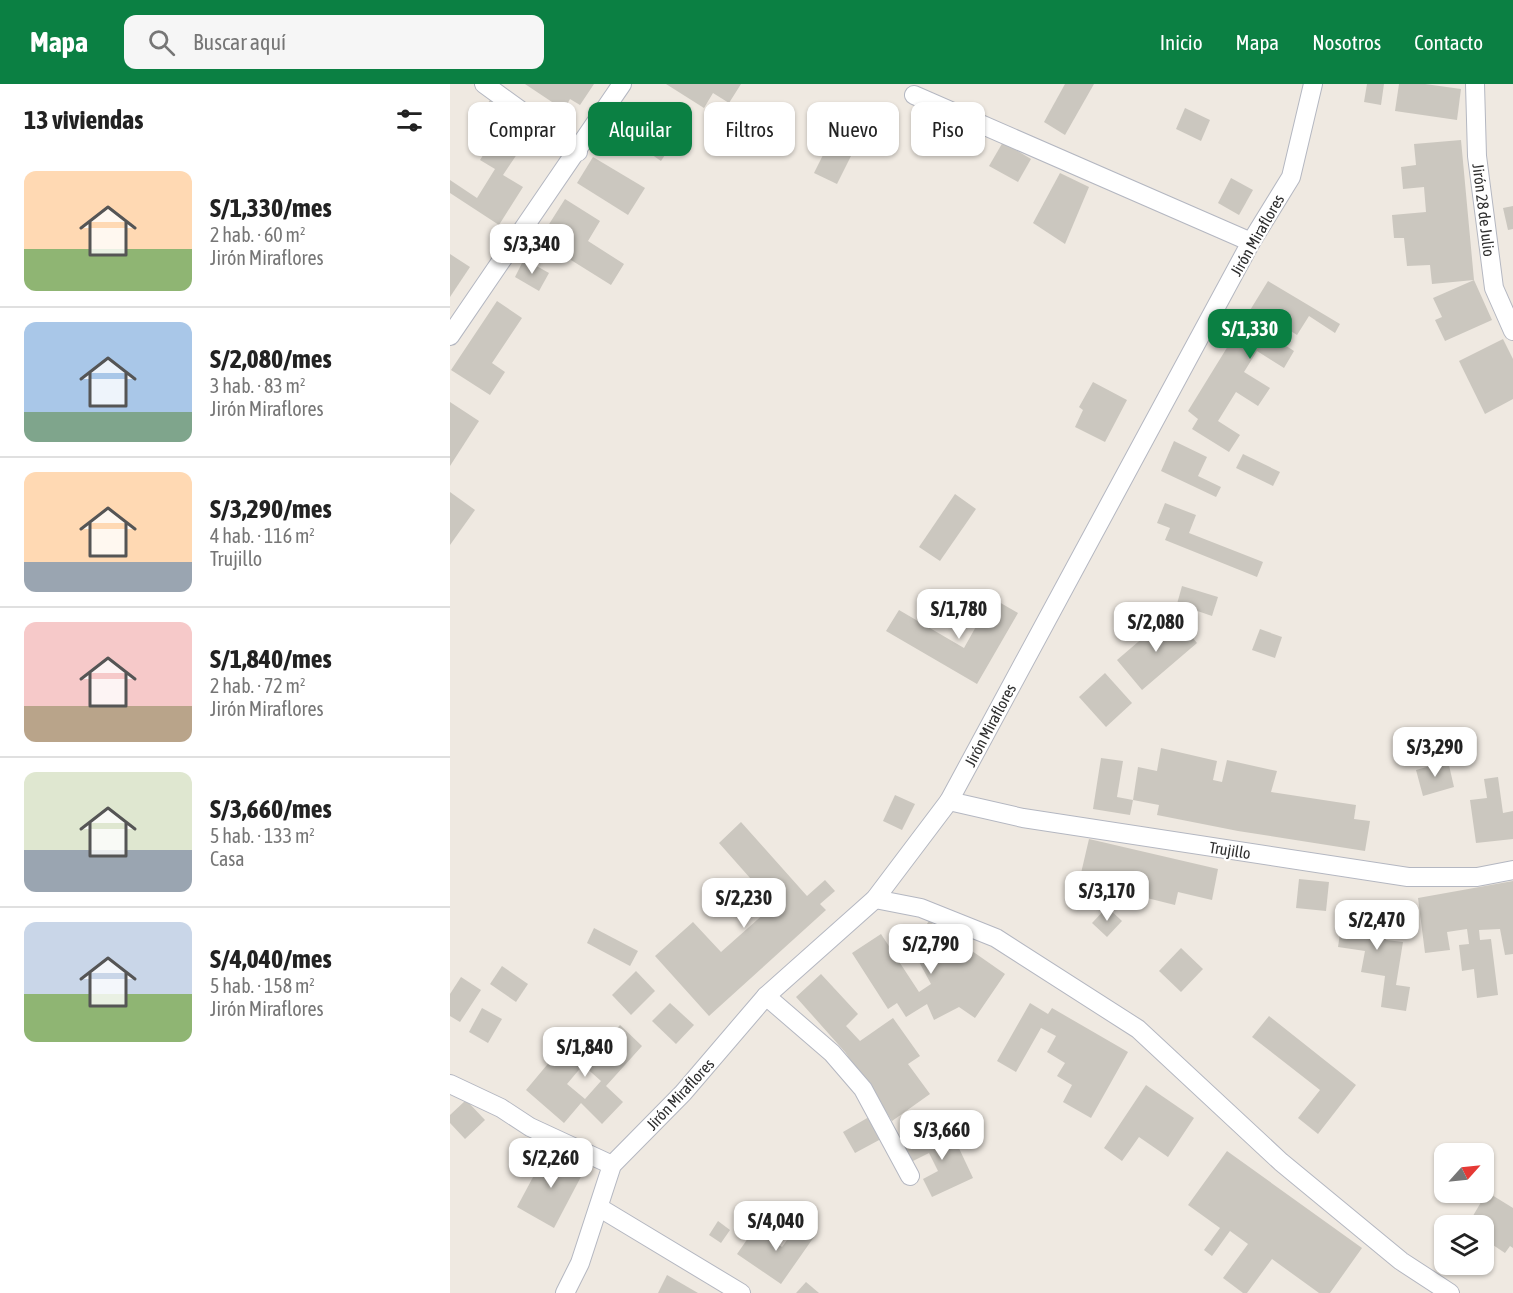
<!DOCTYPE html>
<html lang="es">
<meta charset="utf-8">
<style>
:root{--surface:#fff;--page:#f6f6f6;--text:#222;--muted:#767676;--line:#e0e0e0;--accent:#0b8043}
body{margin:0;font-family:"Asap Condensed",sans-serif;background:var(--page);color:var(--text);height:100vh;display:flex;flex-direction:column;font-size:22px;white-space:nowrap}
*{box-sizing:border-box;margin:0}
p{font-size:20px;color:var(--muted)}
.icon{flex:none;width:33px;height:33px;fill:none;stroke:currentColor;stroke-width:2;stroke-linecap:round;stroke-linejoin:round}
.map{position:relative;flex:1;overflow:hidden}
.side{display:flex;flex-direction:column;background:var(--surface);width:450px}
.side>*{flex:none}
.top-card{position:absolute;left:18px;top:18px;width:570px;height:54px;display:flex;gap:12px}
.needle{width:39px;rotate:63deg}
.buttons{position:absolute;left:984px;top:1059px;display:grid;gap:12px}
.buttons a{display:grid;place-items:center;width:60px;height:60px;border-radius:12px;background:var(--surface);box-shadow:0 2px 4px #0004;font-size:30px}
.price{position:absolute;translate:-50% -51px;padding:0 14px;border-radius:12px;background:#fff;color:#222;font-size:20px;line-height:39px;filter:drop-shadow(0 2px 3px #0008)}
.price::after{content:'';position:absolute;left:50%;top:36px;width:18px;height:14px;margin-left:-9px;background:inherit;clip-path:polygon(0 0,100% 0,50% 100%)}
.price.current{background:var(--accent);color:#fff}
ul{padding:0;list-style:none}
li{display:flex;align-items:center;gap:18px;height:150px;padding:0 24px}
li+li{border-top:2px solid var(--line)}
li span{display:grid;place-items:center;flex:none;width:168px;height:120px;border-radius:12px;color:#555}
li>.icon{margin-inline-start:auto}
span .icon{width:72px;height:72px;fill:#fffc;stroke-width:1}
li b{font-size:26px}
h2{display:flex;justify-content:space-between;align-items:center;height:72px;padding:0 24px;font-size:26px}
.pill{padding:0 21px;border-radius:12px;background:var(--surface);box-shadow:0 2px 4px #0004;font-size:21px;line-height:54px}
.pill.current{background:var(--accent);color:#fff}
header{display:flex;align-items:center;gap:36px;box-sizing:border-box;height:84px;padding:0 30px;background:var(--accent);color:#fff}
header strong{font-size:28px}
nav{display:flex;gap:33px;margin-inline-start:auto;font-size:21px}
.search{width:420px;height:54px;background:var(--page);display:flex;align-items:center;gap:15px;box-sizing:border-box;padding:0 21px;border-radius:12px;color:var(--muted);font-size:22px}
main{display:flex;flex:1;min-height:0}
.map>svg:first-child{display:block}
</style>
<header>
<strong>Mapa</strong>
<div class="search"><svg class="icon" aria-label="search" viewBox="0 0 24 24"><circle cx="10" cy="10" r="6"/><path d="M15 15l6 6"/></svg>Buscar aquí</div>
<nav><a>Inicio</a><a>Mapa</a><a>Nosotros</a><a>Contacto</a></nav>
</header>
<main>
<section class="side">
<h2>13 viviendas<svg class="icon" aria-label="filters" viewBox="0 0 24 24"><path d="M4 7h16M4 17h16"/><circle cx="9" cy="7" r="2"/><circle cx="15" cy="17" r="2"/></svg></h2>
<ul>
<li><span style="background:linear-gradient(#ffd9b3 65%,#8fb573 0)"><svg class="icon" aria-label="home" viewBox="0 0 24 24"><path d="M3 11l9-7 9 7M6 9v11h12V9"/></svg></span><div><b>S/1,330/mes</b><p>2 hab. · 60 m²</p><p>Jirón Miraflores</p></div></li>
<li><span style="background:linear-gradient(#a9c7e8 75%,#7fa58c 0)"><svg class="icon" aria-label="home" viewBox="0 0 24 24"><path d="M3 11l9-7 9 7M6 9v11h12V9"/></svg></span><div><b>S/2,080/mes</b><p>3 hab. · 83 m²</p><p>Jirón Miraflores</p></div></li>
<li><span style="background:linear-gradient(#ffd9b3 75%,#9aa5b1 0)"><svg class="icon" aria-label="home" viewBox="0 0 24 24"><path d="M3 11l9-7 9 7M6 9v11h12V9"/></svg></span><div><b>S/3,290/mes</b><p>4 hab. · 116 m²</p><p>Trujillo</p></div></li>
<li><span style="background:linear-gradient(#f6c9c9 70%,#b9a48a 0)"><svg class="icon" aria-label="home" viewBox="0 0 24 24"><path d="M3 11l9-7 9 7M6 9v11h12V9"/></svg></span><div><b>S/1,840/mes</b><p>2 hab. · 72 m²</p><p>Jirón Miraflores</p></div></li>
<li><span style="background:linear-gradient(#dfe7d0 65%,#9aa5b1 0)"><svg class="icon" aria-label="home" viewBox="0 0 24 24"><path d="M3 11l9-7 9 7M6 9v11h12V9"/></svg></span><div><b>S/3,660/mes</b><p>5 hab. · 133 m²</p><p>Casa</p></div></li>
<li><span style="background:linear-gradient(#c9d6e8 60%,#8fb573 0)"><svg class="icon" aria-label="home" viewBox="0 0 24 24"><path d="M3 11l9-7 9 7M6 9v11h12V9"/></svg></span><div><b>S/4,040/mes</b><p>5 hab. · 158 m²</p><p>Jirón Miraflores</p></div></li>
</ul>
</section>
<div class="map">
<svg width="1063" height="1209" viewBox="0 0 1063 1209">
<rect width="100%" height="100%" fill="#efe9e1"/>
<g fill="#cbc7bf">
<polygon points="75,0 144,0 130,21 120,15 114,26"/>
<polygon points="216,0 291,0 279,19 263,9 254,24"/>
<polygon points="615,0 644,0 615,51 594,38"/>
<polygon points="917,0 934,0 931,21 914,18"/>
<polygon points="949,0 975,0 1011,5 1007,36 945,27"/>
<polygon points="40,16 84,45 53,91 73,103 49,141 0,109 0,96 27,114 45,85 30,76 46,51 25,37"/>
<polygon points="176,24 224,57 211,77 163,44"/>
<polygon points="735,24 760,36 751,57 726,45"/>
<polygon points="381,55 404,66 387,100 364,89"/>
<polygon points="1011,56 1024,196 1042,236 995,257 985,236 992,233 983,214 1024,196 982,200 980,181 957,182 954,154 944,154 942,131 976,128 974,103 953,105 951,83 966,81 964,60"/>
<polygon points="553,58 581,75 568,98 539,82"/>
<polygon points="143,73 195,104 178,131 127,99"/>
<polygon points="610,89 639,103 615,160 583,139"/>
<polygon points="781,94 803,106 789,131 768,119"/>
<polygon points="115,115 150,137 138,157 174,180 161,201 89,156"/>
<polygon points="1063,122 1063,145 1058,146 1053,124"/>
<polygon points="0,170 20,183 0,213"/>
<polygon points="74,175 99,189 89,207 65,193"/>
<polygon points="818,197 890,240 885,249 859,232 847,251 825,237 818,250 844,267 834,284 807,267 794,288 820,304 808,322 786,308 768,337 790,351 779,368 742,345 748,335 738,327"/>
<polygon points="47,217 72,234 42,279 55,288 40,311 1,286"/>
<polygon points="1053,255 1063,275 1063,315 1035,330 1009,277"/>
<polygon points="643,298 677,316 655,358 625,343 633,326 629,323"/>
<polygon points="0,318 29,337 0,382"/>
<polygon points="724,357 757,373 748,392 771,403 766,413 711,387"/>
<polygon points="793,370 830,388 823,402 786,384"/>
<polygon points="0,408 25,426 0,461"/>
<polygon points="505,410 526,425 490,477 469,463"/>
<polygon points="715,419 746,431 739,449 813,478 807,493 715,456 720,444 707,439"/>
<polygon points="732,502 768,513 762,532 727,520"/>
<polygon points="542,514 568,529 527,600 436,547 449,526 514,564"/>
<polygon points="727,535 747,559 692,606 667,576 709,540 714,546"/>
<polygon points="810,545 832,553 825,574 802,566"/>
<polygon points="655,589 682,619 656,643 629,613"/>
<polygon points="711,664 767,677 763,696 772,698 777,676 827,687 821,708 906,721 904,735 920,737 915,767 788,747 707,731 709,721 683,716 688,683 707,687"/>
<polygon points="651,674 673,677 667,713 683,716 680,731 643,725"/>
<polygon points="998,677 1004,703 973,712 966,686"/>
<polygon points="1048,693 1053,729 1063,727 1063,755 1026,759 1020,716 1037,714 1034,695"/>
<polygon points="445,711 465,720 452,746 433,737"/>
<polygon points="291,738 357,812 375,796 385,807 370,820 376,826 259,932 205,872 243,838 271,868 324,821 269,759"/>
<polygon points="639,755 768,785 762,816 728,808 725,821 673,808 672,812 628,802"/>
<polygon points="849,795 879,798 876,827 846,824"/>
<polygon points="1063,797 1063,870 1055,871 1050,845 1029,846 1030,856 1041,855 1048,911 1027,914 1024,885 1012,887 1009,861 1019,860 1017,845 997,848 1000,866 975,869 968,814"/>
<polygon points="919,819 941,823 936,856 953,858 946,901 960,903 956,927 931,923 935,892 911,888 915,867 888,863 893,829 917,833"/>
<polygon points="657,823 672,837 657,853 642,839"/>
<polygon points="479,837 555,890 525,934 509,923 484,936 477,920 456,933 447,919 438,925 402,869 431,850 469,908 481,900 461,863"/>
<polygon points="144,844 188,867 180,882 137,859"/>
<polygon points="731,864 753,885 731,908 709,887"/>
<polygon points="52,882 78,900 66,918 40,900"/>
<polygon points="186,887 205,907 181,931 162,911"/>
<polygon points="371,890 408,930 396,942 410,957 443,934 470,972 458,980 480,1010 442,1037 395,968 346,913"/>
<polygon points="11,893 31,906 10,938 0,932 0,910"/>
<polygon points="220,919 244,941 226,960 202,937"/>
<polygon points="580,919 598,930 602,924 678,968 641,1034 613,1018 622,1001 607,992 615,979 597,968 606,952 591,944 566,988 547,977"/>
<polygon points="32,924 52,935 38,959 19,948"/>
<polygon points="819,932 906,1001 868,1050 848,1034 870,1006 802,953"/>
<polygon points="170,941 192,962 156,1002 173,1018 152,1040 131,1019 114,1039 76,1006 112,963 133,981 117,1000 135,1015 151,997 133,981"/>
<polygon points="696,1001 744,1034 718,1073 689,1053 672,1077 654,1064"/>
<polygon points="16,1016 35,1036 15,1055 0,1039 0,1031"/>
<polygon points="419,1033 431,1055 405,1069 393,1048"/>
<polygon points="499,1043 523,1094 482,1113 473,1095 488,1087 479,1069 461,1078 454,1064"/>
<polygon points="97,1067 134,1087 104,1144 67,1123"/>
<polygon points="777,1067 912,1164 880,1209 869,1209 822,1175 797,1209 793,1209 773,1194 798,1160 780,1147 762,1172 754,1166 770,1144 738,1121"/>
<polygon points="1037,1108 1063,1124 1063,1164 1060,1162 1055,1169 1034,1155 1034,1142 1017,1142"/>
<polygon points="268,1137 280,1146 271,1159 259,1151"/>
<polygon points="349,1139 366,1150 331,1200 287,1170 305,1144 332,1163"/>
<polygon points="217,1191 248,1209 208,1209"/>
<polygon points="356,1198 369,1209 346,1209"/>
</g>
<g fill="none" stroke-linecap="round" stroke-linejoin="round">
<defs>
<g id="minor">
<polyline points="34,0 128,68"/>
<polyline points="1025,0 1027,72 1044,204 1063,247"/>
<polyline points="464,11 801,158"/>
<polyline points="0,252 172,0"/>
<polyline points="499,717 573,734 958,793 1027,793 1063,786"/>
<polyline points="425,815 471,824 546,854 688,945 831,1078 951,1177 1000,1209"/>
<polyline points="316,912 382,969 413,1005 460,1092"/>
<polyline points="0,1000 51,1024 80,1043 162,1081"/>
<polyline points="150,1124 291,1209"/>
<polyline points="115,1209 130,1179 162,1081 233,1009 316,912 425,815 499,717 801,158 841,93 863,0"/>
</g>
</defs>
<use href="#minor" stroke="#b4b7c1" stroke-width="20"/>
<use href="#minor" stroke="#fff" stroke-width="18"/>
</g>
<g text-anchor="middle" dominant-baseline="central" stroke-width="4.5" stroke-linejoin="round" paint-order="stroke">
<g font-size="16" fill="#2e2e2e" stroke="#fff">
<text transform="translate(1034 126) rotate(83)">Jirón 28 de Julio</text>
<text transform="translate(807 151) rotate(-60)">Jirón Miraflores</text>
<text transform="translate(540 641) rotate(-62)">Jirón Miraflores</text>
<text transform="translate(780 766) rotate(9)">Trujillo</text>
<text transform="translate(230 1010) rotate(-47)">Jirón Miraflores</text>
</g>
</g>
</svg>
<div class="buttons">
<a><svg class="needle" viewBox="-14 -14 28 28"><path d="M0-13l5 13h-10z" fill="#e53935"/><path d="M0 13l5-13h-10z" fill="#767676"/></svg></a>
<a><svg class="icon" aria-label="layers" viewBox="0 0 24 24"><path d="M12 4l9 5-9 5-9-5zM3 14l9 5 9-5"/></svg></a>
</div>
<b class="price" style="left:82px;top:191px">S/3,340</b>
<b class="price current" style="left:800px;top:276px">S/1,330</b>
<b class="price" style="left:509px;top:556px">S/1,780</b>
<b class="price" style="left:706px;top:569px">S/2,080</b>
<b class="price" style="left:985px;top:694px">S/3,290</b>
<b class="price" style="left:657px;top:838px">S/3,170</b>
<b class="price" style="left:294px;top:845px">S/2,230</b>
<b class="price" style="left:927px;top:867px">S/2,470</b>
<b class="price" style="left:481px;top:891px">S/2,790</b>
<b class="price" style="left:135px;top:994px">S/1,840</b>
<b class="price" style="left:492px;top:1077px">S/3,660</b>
<b class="price" style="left:101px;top:1105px">S/2,260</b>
<b class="price" style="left:326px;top:1168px">S/4,040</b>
<div class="top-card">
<a class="pill">Comprar</a>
<a class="pill current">Alquilar</a>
<a class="pill">Filtros</a>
<a class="pill">Nuevo</a>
<a class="pill">Piso</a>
</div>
</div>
</main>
